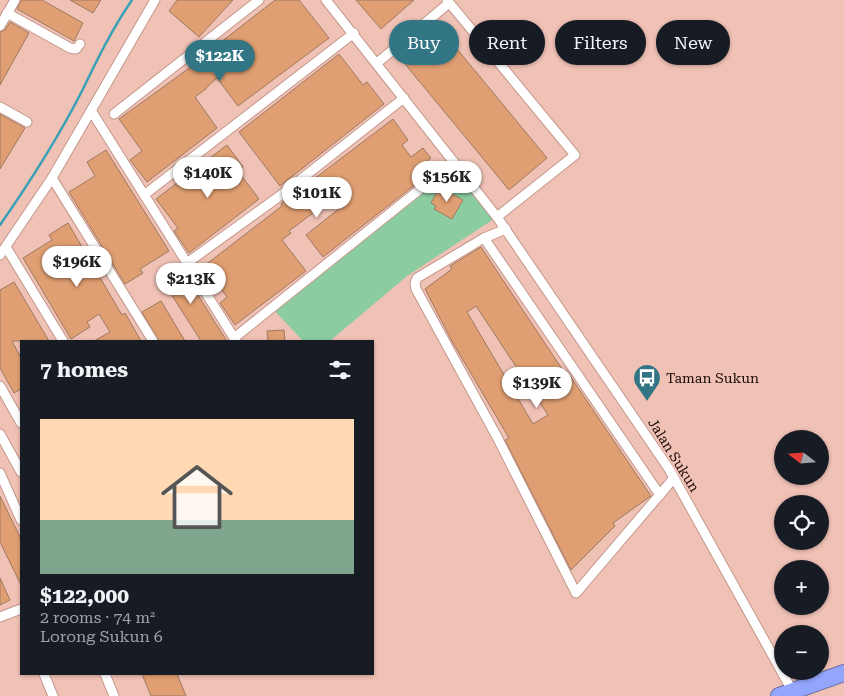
<!DOCTYPE html>
<meta charset="utf-8">
<style>
:root{--surface:#171b24;--page:#242831;--text:#f1f3f6;--muted:#9ea1a6;--accent:#327685}
body{margin:0;font-family:"Roboto Serif",serif;background:var(--page);color:var(--text);height:100vh;display:flex;flex-direction:column;font-size:19px;white-space:nowrap}
*{box-sizing:border-box;margin:0}
p{font-size:16px;color:var(--muted)}
.icon{flex:none;width:28px;height:28px;fill:none;stroke:currentColor;stroke-width:2;stroke-linecap:round;stroke-linejoin:round}
.map{position:relative;flex:1;overflow:hidden}
.sheet{position:absolute;left:20px;top:340px;width:354px;height:335px;display:flex;flex-direction:column;background:var(--surface);border-radius:0px;box-shadow:0 1px 4px #0004}
.sheet>*{flex:none}
.hud{position:absolute;left:389px;top:20px;width:380px;height:45px;display:flex;gap:10px}
.needle{width:32px;rotate:287deg}
.buttons{position:absolute;left:774px;top:430px;display:grid;gap:10px}
.buttons a{display:grid;place-items:center;width:55px;height:55px;border-radius:50%;background:var(--surface);box-shadow:0 1px 4px #0004;font-size:25px}
.price{position:absolute;translate:-50% -42px;padding:0 11px;border-radius:18px;background:#fff;color:#222;font-size:16px;line-height:32px;filter:drop-shadow(0 1px 2px #0008)}
.price::after{content:'';position:absolute;left:50%;top:30px;width:15px;height:11px;margin-left:-8px;background:inherit;clip-path:polygon(0 0,100% 0,50% 100%)}
.price.selected{background:var(--accent);color:#fff}
ul{padding:0;list-style:none}
li{display:grid;align-content:center;gap:10px;height:265px;padding:0 20px}
li span{display:grid;place-items:center;height:155px;border-radius:0px;color:#555}
li>.icon{margin-inline-start:auto}
span .icon{width:90px;height:90px;fill:#fffc;stroke-width:1}
li b{font-size:21px}
h2{display:flex;justify-content:space-between;align-items:center;height:60px;padding:0 20px;font-size:21px}
.tag{padding:0 18px;border-radius:22px;background:var(--surface);box-shadow:0 1px 4px #0004;font-size:18px;line-height:45px}
.tag.selected{background:var(--accent);color:#fff}
.map>svg:first-child{display:block}
</style>
<div class="map">
<svg width="844" height="696" viewBox="0 0 844 696">
<rect width="100%" height="100%" fill="#f0c1b5"/>
<polygon fill="#8bcda1" points="454,162 497,217 407,276 330,341 303,341 272,308"/>
<g fill="none" stroke-linecap="round" stroke-linejoin="round">
<path stroke="#39a1b7" stroke-width="2.5" d="M 0,225 C 30,182 58,138 82,91 C 97,60 112,29 132,0"/>
</g>
<g fill="#e09f72" stroke="#9e7961" fill-rule="evenodd">
<polygon points="21,0 42,0 83,23 74,41 17,9"/>
<polygon points="70,0 101,0 93,13"/>
<polygon points="177,0 233,0 199,37 169,11"/>
<polygon points="275,0 299,0 329,38 238,106 217,78 206,88 206,89 195,97 217,128 147,182 130,160 142,151 119,119 199,61 198,60"/>
<polygon points="356,0 414,0 381,29"/>
<polygon points="10,22 29,33 0,85 0,32 5,30"/>
<polygon points="443,32 547,158 509,190 405,64"/>
<polygon points="339,54 363,85 367,82 384,104 280,186 239,132"/>
<polygon points="0,114 25,128 0,169"/>
<polygon points="393,119 408,140 402,145 411,157 423,148 431,158 419,167 426,176 323,257 306,235 340,208 333,198 289,231 291,233 282,240 306,271 235,325 220,303 227,297 204,266 282,206 281,204"/>
<polygon points="227,145 243,167 238,171 259,199 189,253 174,231 178,228 156,199"/>
<polygon points="106,150 169,251 140,269 143,273 125,284 69,192 95,176 87,162"/>
<polygon points="438,190 443,192 444,190 463,200 452,219 434,209 436,206 431,203"/>
<polygon points="68,223 122,315 125,313 141,341 94,341 110,332 99,314 87,322 90,327 71,339 23,258 52,240 49,235"/>
<path d="M 481,247 L 564,372 L 566,370 L 651,496 L 613,523 L 615,526 L 571,570 L 505,440 L 509,438 L 453,343 L 425,289 L 452,269 L 450,266 ZM 476,306 L 548,415 L 533,424 L 467,312 Z"/>
<polygon points="178,263 216,324 227,341 201,341 159,275"/>
<polygon points="14,282 49,341 12,341 21,358 21,389 14,393 0,368 0,290"/>
<polygon points="161,301 185,341 159,341 142,312"/>
<polygon points="284,330 285,341 268,341 267,331"/>
<polygon points="0,496 21,539 21,585 0,542"/>
<polygon points="0,578 10,600 0,605"/>
<polygon points="142,674 177,674 186,696 151,696"/>
</g>
<g fill="none" stroke-linecap="round" stroke-linejoin="round">
<defs>
<g id="street">
<polyline points="326,0 497,217 669,469 793,692"/>
<polyline points="447,0 575,155 497,217"/>
<polyline points="7,13 70,48 76,49 80,44"/>
<polyline points="0,26 15,0"/>
<polyline points="377,63 449,3"/>
<polyline points="0,107 27,122"/>
<polyline points="92,112 236,341"/>
<polyline points="114,114 259,0"/>
<polyline points="52,178 153,341"/>
<polyline points="144,195 354,33"/>
<polyline points="506,229 484,238 417,278 415,283 416,289 497,437 576,593 674,478"/>
<polyline points="484,238 660,495"/>
<polyline points="6,247 63,341"/>
<polyline points="0,255 52,178 155,0"/>
<polyline points="187,263 277,198 404,98"/>
<polyline points="234,338 454,162"/>
<polyline points="0,386 21,423"/>
<polyline points="0,434 21,472"/>
<polyline points="0,473 21,520"/>
<polyline points="0,617 21,609"/>
<polyline points="44,674 53,696"/>
<polyline points="105,674 114,696"/>
</g>
<polyline id="highway" points="779,696 844,673"/>
</defs>
<use href="#street" stroke="#c4978b" stroke-width="11"/>
<use href="#highway" stroke="#6a6fa7" stroke-width="18"/>
<use href="#street" stroke="#fff" stroke-width="9"/>
<use href="#highway" stroke="#94a5fd" stroke-width="16"/>
</g>
<defs>
<symbol id="bus-pin" viewBox="-11 -11 22 30"><path d="M0 17L-7.5 6A9.5 9.5 0 1 1 7.5 6Z" fill="#327685" stroke="#f0c1b5"/><path d="M-5-6H5V4H4V6H2V4H-2V6H-4V4H-5ZM-3.5-4V0h7V-4ZM-3.5 1.2v1.5H-2V1.2ZM2 1.2v1.5H3.5V1.2Z" fill="#fff"/></symbol>
</defs>
<g fill-rule="evenodd">
<use href="#bus-pin" x="631" y="362" width="32" height="43"/>
</g>
<g text-anchor="middle" dominant-baseline="central" stroke-width="4.5" stroke-linejoin="round" paint-order="stroke">
<g font-size="14" fill="#1b0b07" stroke="#f0c1b5" text-anchor="start">
<text x="666" y="378">Taman Sukun</text>
</g>
<g font-size="14" fill="#1b0b07" stroke="#f0c1b5">
<text transform="translate(674 455) rotate(58)">Jalan Sukun</text>
</g>
</g>
</svg>
<div class="buttons">
<a><svg class="needle" viewBox="-14 -14 28 28"><path d="M0-13l5 13h-10z" fill="#e53935"/><path d="M0 13l5-13h-10z" fill="#9ea1a6"/></svg></a>
<a><svg class="icon" aria-label="locate" viewBox="0 0 24 24"><circle cx="12" cy="12" r="6"/><path d="M12 2v4M12 18v4M2 12h4M18 12h4"/></svg></a>
<a>+</a>
<a>−</a>
</div>
<b class="price selected" style="left:220px;top:82px">$122K</b>
<b class="price" style="left:208px;top:199px">$140K</b>
<b class="price" style="left:447px;top:203px">$156K</b>
<b class="price" style="left:317px;top:219px">$101K</b>
<b class="price" style="left:77px;top:288px">$196K</b>
<b class="price" style="left:191px;top:305px">$213K</b>
<b class="price" style="left:537px;top:409px">$139K</b>
<div class="hud">
<a class="tag selected">Buy</a>
<a class="tag">Rent</a>
<a class="tag">Filters</a>
<a class="tag">New</a>
</div>
<section class="sheet">
<h2>7 homes<svg class="icon" aria-label="filters" viewBox="0 0 24 24"><path d="M4 7h16M4 17h16"/><circle cx="9" cy="7" r="2"/><circle cx="15" cy="17" r="2"/></svg></h2>
<ul>
<li><span style="background:linear-gradient(#ffd9b3 65%,#7fa58c 0)"><svg class="icon" aria-label="home" viewBox="0 0 24 24"><path d="M3 11l9-7 9 7M6 9v11h12V9"/></svg></span><div><b>$122,000</b><p>2 rooms · 74 m²</p><p>Lorong Sukun 6</p></div></li>
</ul>
</section>
</div>
